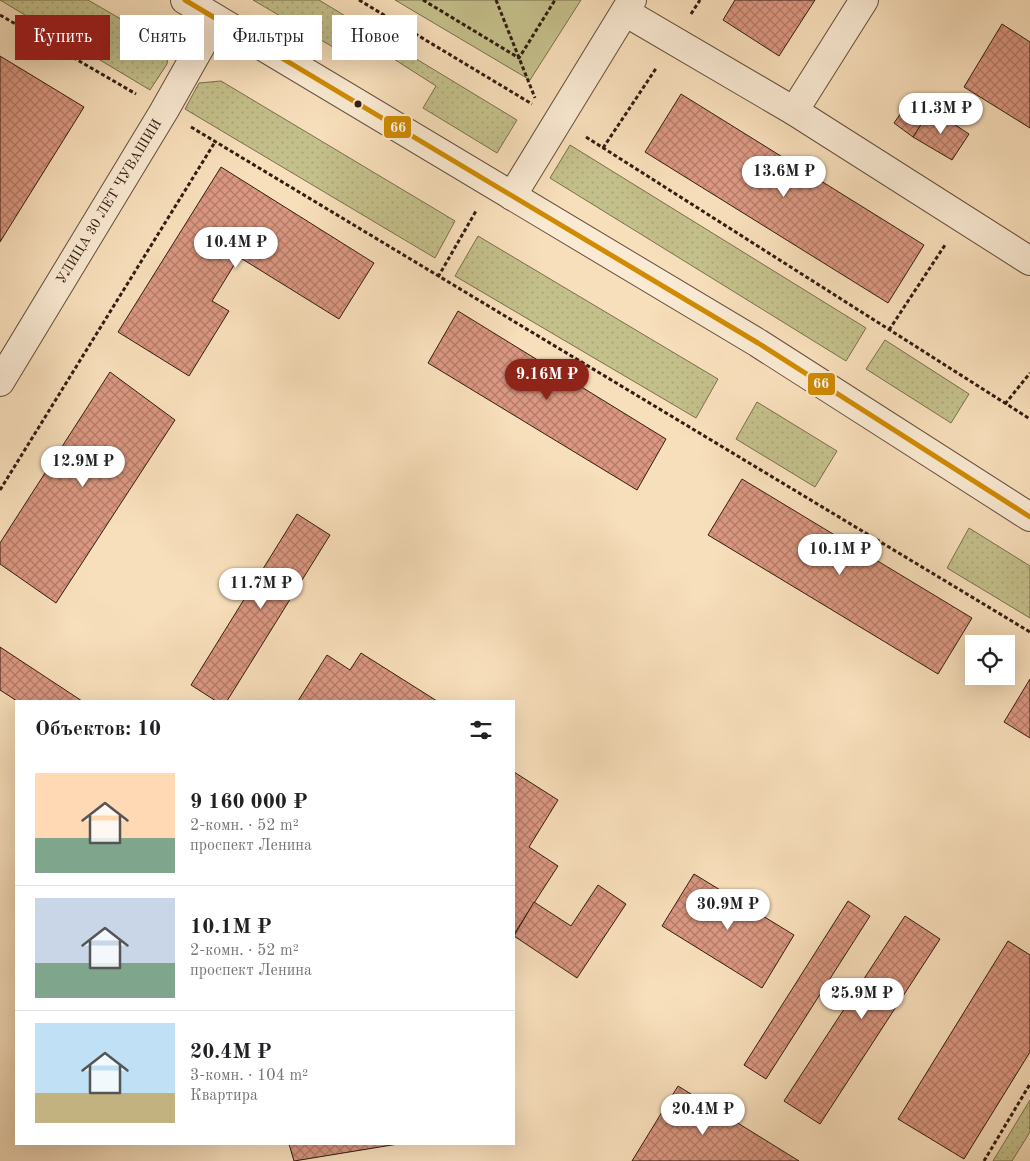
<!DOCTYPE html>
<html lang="ru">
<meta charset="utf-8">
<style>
:root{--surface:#fff;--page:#f2f2f2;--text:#202124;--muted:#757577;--line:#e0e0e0;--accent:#8f2418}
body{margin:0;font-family:"Old Standard TT",serif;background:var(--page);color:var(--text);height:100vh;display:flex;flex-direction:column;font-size:19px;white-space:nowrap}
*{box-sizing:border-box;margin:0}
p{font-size:16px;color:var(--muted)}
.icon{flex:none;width:28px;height:28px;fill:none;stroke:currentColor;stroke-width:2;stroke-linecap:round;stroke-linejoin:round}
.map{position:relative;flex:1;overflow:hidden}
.panel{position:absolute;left:15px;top:700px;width:500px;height:445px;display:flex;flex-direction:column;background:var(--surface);border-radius:0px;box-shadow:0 5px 20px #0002}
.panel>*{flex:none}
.guide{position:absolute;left:15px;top:15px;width:500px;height:45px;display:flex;gap:10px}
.fabs{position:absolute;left:965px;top:635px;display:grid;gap:10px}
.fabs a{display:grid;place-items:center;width:50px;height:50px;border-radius:0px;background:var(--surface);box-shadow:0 5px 20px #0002;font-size:25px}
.price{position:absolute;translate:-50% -42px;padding:0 11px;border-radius:18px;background:#fff;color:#222;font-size:16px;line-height:32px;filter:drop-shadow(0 1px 2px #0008)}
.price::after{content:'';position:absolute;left:50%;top:30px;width:15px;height:11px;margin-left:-8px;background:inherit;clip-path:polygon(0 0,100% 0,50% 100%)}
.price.selected{background:var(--accent);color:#fff}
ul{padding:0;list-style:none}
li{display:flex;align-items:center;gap:15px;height:125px;padding:0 20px}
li+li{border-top:1px solid var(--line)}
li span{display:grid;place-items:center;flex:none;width:140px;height:100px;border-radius:0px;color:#555}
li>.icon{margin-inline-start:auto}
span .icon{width:60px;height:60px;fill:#fffc;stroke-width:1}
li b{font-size:21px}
h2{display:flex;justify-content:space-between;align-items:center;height:60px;padding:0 20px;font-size:21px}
.tag{padding:0 18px;border-radius:0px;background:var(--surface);box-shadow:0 5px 20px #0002;font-size:18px;line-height:45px}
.tag.selected{background:var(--accent);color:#fff}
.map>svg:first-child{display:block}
</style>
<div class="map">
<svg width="1030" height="1161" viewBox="0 0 1030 1161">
<defs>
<pattern id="grass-dots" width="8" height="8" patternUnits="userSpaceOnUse" patternTransform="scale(1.25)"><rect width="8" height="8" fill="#c4c08b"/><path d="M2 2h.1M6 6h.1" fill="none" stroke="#a9a577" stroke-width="1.8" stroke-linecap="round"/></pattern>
<pattern id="building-cross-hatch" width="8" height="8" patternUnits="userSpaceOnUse" patternTransform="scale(1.25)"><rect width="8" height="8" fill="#db9781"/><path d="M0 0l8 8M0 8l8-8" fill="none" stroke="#b27b68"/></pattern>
</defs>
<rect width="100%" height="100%" fill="#f8dfbb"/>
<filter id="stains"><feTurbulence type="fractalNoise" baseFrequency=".004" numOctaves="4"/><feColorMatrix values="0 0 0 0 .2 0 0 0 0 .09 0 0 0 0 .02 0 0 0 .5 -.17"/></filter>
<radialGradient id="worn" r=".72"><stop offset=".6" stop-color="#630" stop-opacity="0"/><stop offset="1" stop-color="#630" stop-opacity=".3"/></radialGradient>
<g fill="url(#grass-dots)" stroke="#7b6e4e">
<polygon points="0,0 88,0 169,47 167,64 150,90"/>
<polygon points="253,0 319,0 517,120 497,153 423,108 436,86 350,31 338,50"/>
<polygon points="221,81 455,221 435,258 185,109 199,83"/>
<polygon points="570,145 866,328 846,361 550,178"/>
<polygon points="478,236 718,379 696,418 455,276"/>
<polygon points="885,340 969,394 951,423 866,369"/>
<polygon points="757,402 837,451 815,487 736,439"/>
<polygon points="969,528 1030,566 1030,618 947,568"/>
<polygon points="1030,1100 1030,1132 1012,1161 993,1161"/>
</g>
<polygon fill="#c4c08b" stroke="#7b6e4e" points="395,0 581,0 530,80"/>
<g fill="url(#building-cross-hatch)" stroke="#321d11">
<polygon points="735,0 815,0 779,56 723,20"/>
<polygon points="1002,24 1030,42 1030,128 964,87"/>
<polygon points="0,56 84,107 0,242"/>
<polygon points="681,94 924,245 888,303 645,152"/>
<polygon points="906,106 925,119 913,137 894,123"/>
<polygon points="931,109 969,134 952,160 913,137"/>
<polygon points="221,167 374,263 339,319 239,257 212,301 229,311 189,376 118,332"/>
<polygon points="458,311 666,439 637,490 428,363"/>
<polygon points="110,372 175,420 56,603 0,564 0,543"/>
<polygon points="742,479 972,618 938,674 708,535"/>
<polygon points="297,514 330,535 227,701 216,701 191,685"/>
<polygon points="0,647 82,701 17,701 0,690"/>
<polygon points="361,653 437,701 298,701 327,655 350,670"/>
<polygon points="1030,679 1030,738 1004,722"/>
<polygon points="514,772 558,800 529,847 558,866 514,934"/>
<polygon points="694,874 794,935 762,988 662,926"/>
<polygon points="598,885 626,904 577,978 514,936 534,902 571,926"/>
<polygon points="848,901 870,916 766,1079 744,1065"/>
<polygon points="905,916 940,939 820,1124 784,1101"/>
<polygon points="1008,941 1030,955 1030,1052 964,1159 898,1119"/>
<polygon points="678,1086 799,1161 632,1161"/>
<polygon points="289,1144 398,1144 294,1161"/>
</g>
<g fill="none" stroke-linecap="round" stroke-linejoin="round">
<defs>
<g id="minor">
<polyline points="185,0 758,343 1030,517"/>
<polyline points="625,12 794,111 1030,261"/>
<polyline points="794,111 864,0"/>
<polyline points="512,196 632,0"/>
<path id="s1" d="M 0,382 L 164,111 L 216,19"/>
</g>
</defs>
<use href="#minor" stroke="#644e3c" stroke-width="30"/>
<g stroke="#321d11" stroke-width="3" stroke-dasharray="4 2.5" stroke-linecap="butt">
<polyline points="359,0 532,104"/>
<polyline points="423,0 519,58 555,0"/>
<polyline points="496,0 535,98"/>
<polyline points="691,14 700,0"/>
<polyline points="0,15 136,94"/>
<polyline points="191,127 1030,632"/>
<polyline points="586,137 1030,419"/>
<polyline points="603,148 657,67"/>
<polyline points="438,277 476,211"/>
<polyline points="889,330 945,245"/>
<polyline points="1005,404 1030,373"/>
<polyline points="0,490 215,142"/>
<polyline points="984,1161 1030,1084"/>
</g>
<use href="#minor" stroke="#faead3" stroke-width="28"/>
<defs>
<polyline id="bus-1" points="185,0 758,343 1030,517"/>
</defs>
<use href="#bus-1" stroke="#faead3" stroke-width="9"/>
<use href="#bus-1" stroke="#d08b03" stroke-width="5"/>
</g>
<circle fill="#321d11" stroke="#faead3" stroke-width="2" cx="358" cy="104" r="4.5"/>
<g text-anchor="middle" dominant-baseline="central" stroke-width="4" stroke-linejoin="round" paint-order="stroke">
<g font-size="14" fill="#321d11" stroke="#faead3">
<text stroke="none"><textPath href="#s1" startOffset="211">УЛИЦА 30 ЛЕТ ЧУВАШИИ</textPath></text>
</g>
</g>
<g stroke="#faead3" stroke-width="2">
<rect x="383" y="115" width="29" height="24" rx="5" fill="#d08b03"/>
<rect x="807" y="372" width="29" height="24" rx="5" fill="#d08b03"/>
</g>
<g font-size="14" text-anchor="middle" font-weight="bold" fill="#fff">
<text x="398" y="132">66</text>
<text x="821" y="388">66</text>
</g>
<rect width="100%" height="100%" filter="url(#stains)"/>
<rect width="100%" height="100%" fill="url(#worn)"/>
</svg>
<div class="fabs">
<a><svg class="icon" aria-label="locate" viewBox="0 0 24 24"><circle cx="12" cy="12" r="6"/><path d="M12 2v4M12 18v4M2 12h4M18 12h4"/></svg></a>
</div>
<b class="price" style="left:941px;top:135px">11.3M ₽</b>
<b class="price" style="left:784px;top:198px">13.6M ₽</b>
<b class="price" style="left:236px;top:269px">10.4M ₽</b>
<b class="price selected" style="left:547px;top:401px">9.16M ₽</b>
<b class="price" style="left:83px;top:488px">12.9M ₽</b>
<b class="price" style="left:840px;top:576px">10.1M ₽</b>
<b class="price" style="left:261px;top:610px">11.7M ₽</b>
<b class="price" style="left:728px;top:931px">30.9M ₽</b>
<b class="price" style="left:862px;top:1020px">25.9M ₽</b>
<b class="price" style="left:703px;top:1136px">20.4M ₽</b>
<div class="guide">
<a class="tag selected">Купить</a>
<a class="tag">Снять</a>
<a class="tag">Фильтры</a>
<a class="tag">Новое</a>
</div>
<section class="panel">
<h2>Объектов: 10<svg class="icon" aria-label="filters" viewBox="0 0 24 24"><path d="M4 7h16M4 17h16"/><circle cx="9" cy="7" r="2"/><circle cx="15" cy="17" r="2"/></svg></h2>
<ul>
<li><span style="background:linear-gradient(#ffd9b3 65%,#7fa58c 0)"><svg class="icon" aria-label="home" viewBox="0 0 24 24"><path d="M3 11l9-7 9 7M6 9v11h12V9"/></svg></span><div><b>9 160 000 ₽</b><p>2-комн. · 52 m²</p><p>проспект Ленина</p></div></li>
<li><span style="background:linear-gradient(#c9d6e8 65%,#7fa58c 0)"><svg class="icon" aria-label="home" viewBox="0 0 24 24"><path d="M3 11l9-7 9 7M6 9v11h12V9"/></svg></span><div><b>10.1M ₽</b><p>2-комн. · 52 m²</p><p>проспект Ленина</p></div></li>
<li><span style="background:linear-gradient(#bfe0f5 70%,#c2b280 0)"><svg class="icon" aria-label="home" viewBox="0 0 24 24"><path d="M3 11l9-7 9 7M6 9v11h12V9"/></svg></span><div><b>20.4M ₽</b><p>3-комн. · 104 m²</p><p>Квартира</p></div></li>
</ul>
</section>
</div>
